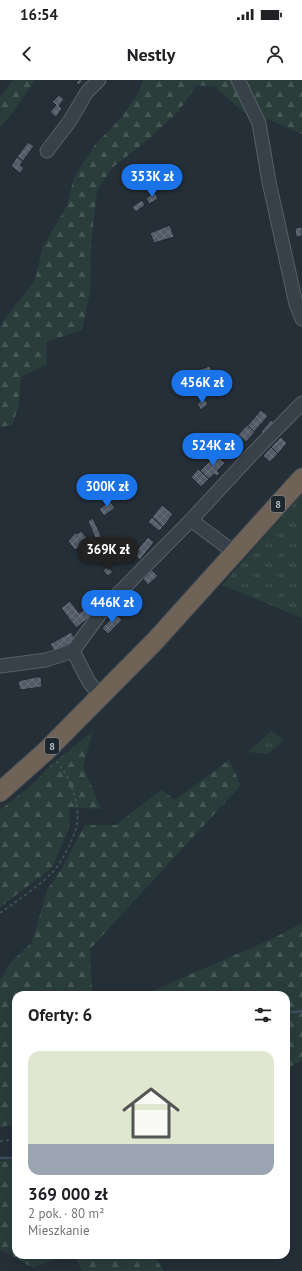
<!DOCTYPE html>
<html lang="pl">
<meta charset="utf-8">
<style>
:root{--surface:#fff;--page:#f6f6f6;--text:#202124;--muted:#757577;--accent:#1a73e8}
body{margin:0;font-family:"PT Sans",sans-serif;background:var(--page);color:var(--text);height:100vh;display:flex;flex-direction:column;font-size:15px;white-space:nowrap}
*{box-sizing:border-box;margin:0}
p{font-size:13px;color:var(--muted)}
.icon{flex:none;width:22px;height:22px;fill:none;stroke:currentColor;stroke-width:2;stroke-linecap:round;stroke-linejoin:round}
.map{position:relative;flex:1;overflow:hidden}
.sheet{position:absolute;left:12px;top:911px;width:278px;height:268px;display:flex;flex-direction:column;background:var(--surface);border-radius:12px;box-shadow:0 4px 16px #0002}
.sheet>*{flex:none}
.price{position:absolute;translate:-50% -34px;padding:0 9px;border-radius:14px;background:var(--accent);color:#fff;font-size:13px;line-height:26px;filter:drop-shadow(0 1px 2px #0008)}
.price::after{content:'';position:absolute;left:50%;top:24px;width:12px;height:9px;margin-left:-6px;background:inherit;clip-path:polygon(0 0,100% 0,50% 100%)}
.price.current{background:#222;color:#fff}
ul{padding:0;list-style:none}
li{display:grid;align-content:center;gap:8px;height:212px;padding:0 16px}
li span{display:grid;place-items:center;height:124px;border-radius:12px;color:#555}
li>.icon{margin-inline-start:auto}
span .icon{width:72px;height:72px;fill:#fffc;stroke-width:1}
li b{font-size:17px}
h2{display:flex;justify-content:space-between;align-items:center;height:48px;padding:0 16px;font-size:17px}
.status{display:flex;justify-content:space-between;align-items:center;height:28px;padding:0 20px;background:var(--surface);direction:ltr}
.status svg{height:11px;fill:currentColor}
header{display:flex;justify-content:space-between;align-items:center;height:52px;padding:0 16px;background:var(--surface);font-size:18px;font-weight:600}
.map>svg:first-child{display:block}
</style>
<div class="status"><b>16:54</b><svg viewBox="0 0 49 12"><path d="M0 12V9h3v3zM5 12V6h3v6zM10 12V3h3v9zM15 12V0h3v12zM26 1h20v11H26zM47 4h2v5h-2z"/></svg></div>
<header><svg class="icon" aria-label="back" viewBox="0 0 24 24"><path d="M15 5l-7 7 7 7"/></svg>Nestly<svg class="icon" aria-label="person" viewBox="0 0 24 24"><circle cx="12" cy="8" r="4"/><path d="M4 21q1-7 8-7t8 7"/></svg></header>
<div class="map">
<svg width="302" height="1191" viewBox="0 0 302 1191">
<defs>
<pattern id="grass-tufts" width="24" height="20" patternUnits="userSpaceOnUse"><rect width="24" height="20" fill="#2a3d3b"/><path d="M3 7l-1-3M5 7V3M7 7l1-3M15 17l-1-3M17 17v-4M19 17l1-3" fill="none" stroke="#465756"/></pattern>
<pattern id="forest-firs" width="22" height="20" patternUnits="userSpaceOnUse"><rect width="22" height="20" fill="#2a3d3b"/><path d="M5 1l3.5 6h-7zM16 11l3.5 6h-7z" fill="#465756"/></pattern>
<pattern id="building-cross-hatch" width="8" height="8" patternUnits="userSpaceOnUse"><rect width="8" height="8" fill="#515b67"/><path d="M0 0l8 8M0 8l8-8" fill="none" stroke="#68717b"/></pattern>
</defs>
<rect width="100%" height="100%" fill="#252f38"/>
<g fill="url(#grass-tufts)">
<polygon points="302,414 302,538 222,505"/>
<polygon points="271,651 284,660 268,674 248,672"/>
</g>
<g fill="url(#forest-firs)">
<polygon points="13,0 35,0 14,31 0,47 0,17"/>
<polygon points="143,0 302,0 302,54 263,37 247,35 215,7 197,5 177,33 150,58 112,88 97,111 91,162 90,213 82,250 46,262 47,284 21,297 19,325 12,345 0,347 0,248 3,241 35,200 43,166 67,126 74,97 94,66 119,40 138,14"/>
<polygon points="93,651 83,686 101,729 70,727 69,748 52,788 0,827 0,730 34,703 53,683"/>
<polygon points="229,680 241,705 90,869 92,915 16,915 16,1044 0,1047 0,901 9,884 32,862 47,810 62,788 85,745 116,745 161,710 175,720"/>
<polygon points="302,843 302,980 286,989 286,915 143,915 274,858"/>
<polygon points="16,1080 16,1175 53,1175 54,1179 33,1188 0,1169 0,1081"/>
<polygon points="75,1175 153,1175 164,1191 82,1191"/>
</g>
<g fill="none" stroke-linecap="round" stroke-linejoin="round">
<g stroke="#3d4e5f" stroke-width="2.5">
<polyline points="286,933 302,931"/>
<polyline points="0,1078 16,1078"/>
</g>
</g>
<g fill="url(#building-cross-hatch)" stroke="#202830">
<polygon points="79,0 83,0 79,5 76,3"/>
<polygon points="59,15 64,19 59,26 62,29 56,37 50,32 56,25 52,22"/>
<polygon points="28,62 34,66 23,81 17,77"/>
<polygon points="17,77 23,81 20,85 24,88 20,93 11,86"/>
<polygon points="155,113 158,119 149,124 146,118"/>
<polygon points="142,120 145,125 136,132 132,127"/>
<polygon points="170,145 174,157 154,163 150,153"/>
<polygon points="302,147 302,156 296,157 295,148"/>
<polygon points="210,286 216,303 205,307 198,290"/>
<polygon points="204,318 208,324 201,330 197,324"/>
<polygon points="261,330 268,336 254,352 247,346"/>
<polygon points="271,340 275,343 264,355 261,352"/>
<polygon points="247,345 255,352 246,362 238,355"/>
<polygon points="281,357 287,363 278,374 271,367"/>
<polygon points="271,367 278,374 270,382 263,376"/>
<polygon points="216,375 225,383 217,391 220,393 217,396 214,394 209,399 200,391"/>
<polygon points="198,389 209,399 201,407 191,397"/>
<polygon points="110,421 115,428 104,436 99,429"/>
<polygon points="162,425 173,434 163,447 152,437"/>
<polygon points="152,437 163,447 159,451 148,442"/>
<polygon points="93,438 102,458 96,460 88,441"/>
<polygon points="81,451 89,460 75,470 68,461 76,452 77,454"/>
<polygon points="148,457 154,462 140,480 134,474"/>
<polygon points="107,486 113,492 108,496 103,491"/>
<polygon points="152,490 158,496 148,505 143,499"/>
<polygon points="70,521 79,533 87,528 92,535 76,548 61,528"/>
<polygon points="116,534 122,540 108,554 102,548"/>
<polygon points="71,552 76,560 55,572 50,564"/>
<polygon points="36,597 41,597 42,607 20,610 18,601"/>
</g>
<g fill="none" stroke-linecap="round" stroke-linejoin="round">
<defs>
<g id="minor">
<polyline points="238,0 259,43 269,102 296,224 302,239"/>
<polyline points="47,71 69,42 87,12 99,0"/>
<polyline points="191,440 235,473"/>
<polyline points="0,586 46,580 73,571"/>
<polyline points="101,617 89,602 73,571 105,527 191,440 253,373 302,323"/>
</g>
<polyline id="highway" points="0,712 46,671 155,561 302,398"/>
</defs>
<use href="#minor" stroke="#575f67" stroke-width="15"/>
<use href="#highway" stroke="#444c54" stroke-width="21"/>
<g stroke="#475859" stroke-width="1.5" stroke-dasharray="3 3" stroke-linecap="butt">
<path d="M 0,833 C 15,822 47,801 57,787 C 64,777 71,763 75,752 C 83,730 71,697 56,681"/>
<polyline points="0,1061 16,1059"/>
</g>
<use href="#minor" stroke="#384149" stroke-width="13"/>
<use href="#highway" stroke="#6e6356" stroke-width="19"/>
</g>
<g text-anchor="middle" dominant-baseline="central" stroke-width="4" stroke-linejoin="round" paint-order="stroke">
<g fill="#1e262e" stroke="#878f98" stroke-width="1">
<rect x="271" y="416" width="14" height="16" rx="3"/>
<rect x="45" y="658" width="14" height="16" rx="3"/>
</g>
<g font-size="10" font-weight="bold" fill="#b4bcc5">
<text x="278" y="424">8</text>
<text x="52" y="666">8</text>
</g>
</g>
</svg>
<b class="price" style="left:152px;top:118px">353K zł</b>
<b class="price" style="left:202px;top:324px">456K zł</b>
<b class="price" style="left:213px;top:387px">524K zł</b>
<b class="price" style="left:107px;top:428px">300K zł</b>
<b class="price current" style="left:108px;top:491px">369K zł</b>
<b class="price" style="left:112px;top:544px">446K zł</b>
<section class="sheet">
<h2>Oferty: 6<svg class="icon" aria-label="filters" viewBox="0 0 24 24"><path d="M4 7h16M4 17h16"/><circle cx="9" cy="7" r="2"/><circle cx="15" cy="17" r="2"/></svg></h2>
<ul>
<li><span style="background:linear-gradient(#dfe7d0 75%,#9aa5b1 0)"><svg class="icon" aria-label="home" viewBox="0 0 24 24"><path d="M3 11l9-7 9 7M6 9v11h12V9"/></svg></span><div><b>369 000 zł</b><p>2 pok. · 80 m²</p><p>Mieszkanie</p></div></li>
</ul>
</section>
</div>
